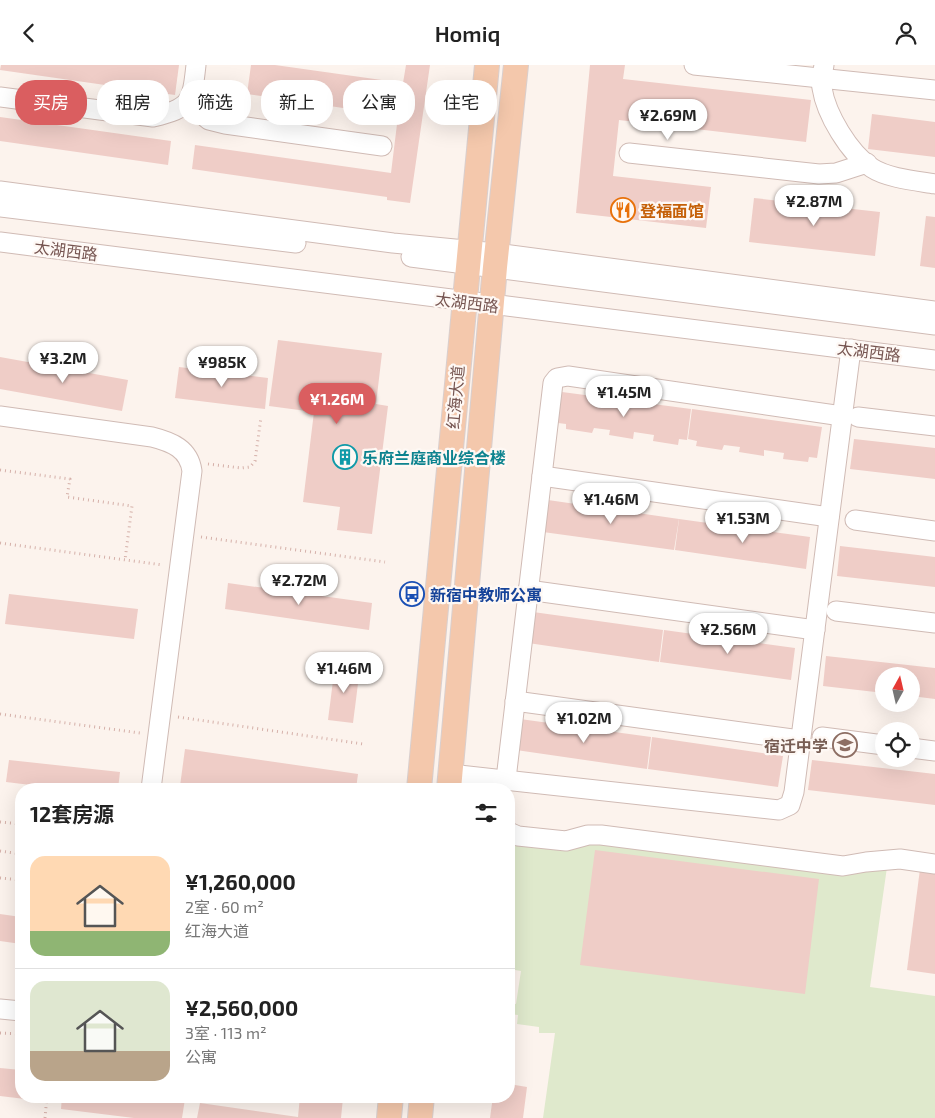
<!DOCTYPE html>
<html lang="zh">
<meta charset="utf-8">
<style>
:root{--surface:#fff;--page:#f6f6f6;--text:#222;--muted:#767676;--line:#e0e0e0;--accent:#da5e60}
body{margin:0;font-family:"Exo 2","Noto Sans SC",sans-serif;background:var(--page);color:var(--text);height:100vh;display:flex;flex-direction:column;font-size:19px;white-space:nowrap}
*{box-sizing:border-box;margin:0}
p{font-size:16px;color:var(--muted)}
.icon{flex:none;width:28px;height:28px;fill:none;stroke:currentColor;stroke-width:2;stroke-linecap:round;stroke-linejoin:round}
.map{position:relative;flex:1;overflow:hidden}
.sheet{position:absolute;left:15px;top:718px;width:500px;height:320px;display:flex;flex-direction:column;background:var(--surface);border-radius:20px;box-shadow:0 5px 20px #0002}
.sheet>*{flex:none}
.top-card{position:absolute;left:15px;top:15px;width:500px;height:45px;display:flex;gap:10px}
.needle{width:32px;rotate:8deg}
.fabs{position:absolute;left:875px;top:602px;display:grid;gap:10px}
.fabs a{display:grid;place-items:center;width:45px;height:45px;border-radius:50%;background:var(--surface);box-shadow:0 5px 20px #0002;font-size:25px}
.price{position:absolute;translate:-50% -42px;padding:0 11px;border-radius:18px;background:#fff;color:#222;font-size:16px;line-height:32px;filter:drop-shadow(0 1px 2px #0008)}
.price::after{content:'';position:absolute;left:50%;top:30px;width:15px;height:11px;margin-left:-8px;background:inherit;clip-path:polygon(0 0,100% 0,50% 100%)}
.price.current{background:var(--accent);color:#fff}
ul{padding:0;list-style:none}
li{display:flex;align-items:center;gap:15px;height:125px;padding:0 15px}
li+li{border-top:1px solid var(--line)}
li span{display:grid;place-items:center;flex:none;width:140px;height:100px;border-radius:15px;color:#555}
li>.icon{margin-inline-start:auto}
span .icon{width:60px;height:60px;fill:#fffc;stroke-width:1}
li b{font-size:21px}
h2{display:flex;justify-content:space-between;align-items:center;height:60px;padding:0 15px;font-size:21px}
.tag{padding:0 18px;border-radius:20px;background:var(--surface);box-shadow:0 5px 20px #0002;font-size:18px;line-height:45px}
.tag.current{background:var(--accent);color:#fff}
header{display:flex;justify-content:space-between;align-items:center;height:65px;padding:0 15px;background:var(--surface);font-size:22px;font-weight:600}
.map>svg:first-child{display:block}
</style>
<header><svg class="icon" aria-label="back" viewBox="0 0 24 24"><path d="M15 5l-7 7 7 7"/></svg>Homiq<svg class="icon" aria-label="person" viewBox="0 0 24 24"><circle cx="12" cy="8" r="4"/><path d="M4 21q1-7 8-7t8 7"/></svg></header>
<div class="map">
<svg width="935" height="1053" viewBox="0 0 935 1053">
<rect width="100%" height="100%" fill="#fcf3ed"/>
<polygon fill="#dfe9cc" points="509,761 806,804 889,788 870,922 935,931 935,1053 543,1053 555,968 539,968 539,962 517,959 518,950 509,949 509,938 516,939 521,906 509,904"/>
<g fill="#efcdc7">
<polygon points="1,0 179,0 175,30 0,5"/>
<polygon points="251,0 275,0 403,18 406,0 430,0 410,138 387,135 387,132 192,104 195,80 391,108 398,51 247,29"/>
<polygon points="590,0 625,0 623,14 811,35 806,77 619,55 613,111 711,122 706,163 576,148"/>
<polygon points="872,49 935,57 935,92 868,84"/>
<polygon points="0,52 171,76 168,100 0,76"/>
<polygon points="754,133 880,147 875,191 749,177"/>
<polygon points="926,151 935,152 935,203 920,201"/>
<polygon points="278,275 382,288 376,339 388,341 372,469 337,465 340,442 303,437 314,347 269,341"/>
<polygon points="0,292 128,315 122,346 0,324"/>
<polygon points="179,302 268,313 265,344 175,333"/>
<polygon points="562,327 691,344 687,375 679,374 678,380 653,376 654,370 634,367 633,374 609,370 610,365 594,363 592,368 566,364 566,359 558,358"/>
<polygon points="692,344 822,362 817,393 809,392 808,397 783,394 784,388 764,385 764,391 739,387 740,382 724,380 722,385 696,381 697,376 688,374"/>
<polygon points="854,374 935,383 935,414 850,404"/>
<polygon points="548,435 679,454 674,485 543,467"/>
<polygon points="679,454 810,472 806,504 675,485"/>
<polygon points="840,481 935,492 935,522 837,511"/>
<polygon points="228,518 372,538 369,565 225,544"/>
<polygon points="9,529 138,544 134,574 5,559"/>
<polygon points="533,547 663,565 659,597 528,578"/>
<polygon points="664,565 795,583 791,615 660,597"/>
<polygon points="826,591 935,603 935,634 911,631 911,611 884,611 884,628 823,621"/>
<polygon points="335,600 360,603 353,658 328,655"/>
<polygon points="520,654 651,672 647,704 516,685"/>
<polygon points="652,672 783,691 778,722 648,704"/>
<polygon points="185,684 358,709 356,724 200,724 180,721"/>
<polygon points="9,695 120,707 118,724 64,724 6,717"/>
<polygon points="812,695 935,709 935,740 808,725"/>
<polygon points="595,785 819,814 805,929 580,900"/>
<polygon points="920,804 935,806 935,909 907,905"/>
<polygon points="0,849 21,852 21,879 0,876"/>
<polygon points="509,950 514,950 510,983 509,983"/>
<polygon points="0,1003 21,1005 21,1031 25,1031 25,1034 0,1031"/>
<polygon points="509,1019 527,1022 523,1053 490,1053 493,1031 509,1031"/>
<polygon points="62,1031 163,1031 185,1034 182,1053 134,1053 61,1044"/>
<polygon points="300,1031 343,1033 341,1053 197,1053 200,1038 298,1052"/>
</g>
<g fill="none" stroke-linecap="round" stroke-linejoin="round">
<defs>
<g id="minor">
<polyline points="694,0 935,25"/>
<path d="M 824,0 C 823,7 820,16 822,23 C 826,49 849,88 872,103 C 887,113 917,116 935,119"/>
<path d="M 0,32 L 153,52 C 191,43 192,37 196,0"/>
<polyline points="188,38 209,55 225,59 382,81"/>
<polyline points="629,88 819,109 836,108 867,98"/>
<polyline points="0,126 393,178 496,188 935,246"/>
<polyline points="0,142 296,178"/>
<polyline points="0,177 935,295"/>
<polyline points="411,192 935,260"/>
<path d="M 0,351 L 152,372 C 172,377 189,384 192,406 L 151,724"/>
<polyline points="858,352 935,361"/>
<polyline points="542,411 829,452"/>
<polyline points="855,455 935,466"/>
<polyline points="528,525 815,565"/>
<polyline points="836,546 935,558"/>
<polyline points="515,636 800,675"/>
<polyline points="822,672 884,680"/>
<polyline points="911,683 935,686"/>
<polyline points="450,709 779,745 790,740 794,727 851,284"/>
<polyline points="506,714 553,318 557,313 568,311 842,351"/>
<polyline points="509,767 518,771 566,776 588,770 601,770 843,801 866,797 900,794 935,799"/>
<polyline points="0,944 21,946"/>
</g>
<g id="major">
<polyline points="419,724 487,0"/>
<polyline points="449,724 495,202 516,0"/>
<polyline points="389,1053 391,1031"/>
<polyline points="420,1053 422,1031"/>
</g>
</defs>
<use href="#minor" stroke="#d0bbb5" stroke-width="21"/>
<use href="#major" stroke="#d9cfce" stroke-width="26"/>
<g stroke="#d5b0a9" stroke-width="3" stroke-dasharray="1 4" stroke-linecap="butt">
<polyline points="208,399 241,403 250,402 255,396 261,352"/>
<polyline points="0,405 70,414 67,432 132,441 125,495"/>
<polyline points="201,472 385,497"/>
<polyline points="0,478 163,500"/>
<polyline points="0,649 140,668"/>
<polyline points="178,652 363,679"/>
<polyline points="0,757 21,759"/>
<polyline points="0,786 21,789 21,782"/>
<polyline points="0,813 21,815"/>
<polyline points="0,968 21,969"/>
<polyline points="45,1053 47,1031"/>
</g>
<use href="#minor" stroke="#fff" stroke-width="19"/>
<use href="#major" stroke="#f4c8ac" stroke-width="24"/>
</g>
<defs>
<symbol id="restaurant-ring" viewBox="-11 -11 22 22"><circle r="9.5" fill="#fef8f4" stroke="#e8710a" stroke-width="1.5"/><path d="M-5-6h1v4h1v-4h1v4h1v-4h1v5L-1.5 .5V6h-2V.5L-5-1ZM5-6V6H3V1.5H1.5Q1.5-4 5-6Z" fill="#e8710a"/></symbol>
<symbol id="building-ring" viewBox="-11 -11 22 22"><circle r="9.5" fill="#fef8f4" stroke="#0f9aa8" stroke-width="1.5"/><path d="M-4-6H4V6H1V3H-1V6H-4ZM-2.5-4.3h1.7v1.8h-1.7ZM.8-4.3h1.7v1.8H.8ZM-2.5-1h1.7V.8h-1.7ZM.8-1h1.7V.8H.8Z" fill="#0f9aa8"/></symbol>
<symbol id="bus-ring" viewBox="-11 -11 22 22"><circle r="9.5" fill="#fef8f4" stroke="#1a4fb4" stroke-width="1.5"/><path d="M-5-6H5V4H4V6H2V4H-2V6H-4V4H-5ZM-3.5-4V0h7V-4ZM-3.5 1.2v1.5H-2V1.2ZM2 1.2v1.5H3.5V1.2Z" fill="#1a4fb4"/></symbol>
<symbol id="school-ring" viewBox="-11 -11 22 22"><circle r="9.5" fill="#fef8f4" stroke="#8d6e63" stroke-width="1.5"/><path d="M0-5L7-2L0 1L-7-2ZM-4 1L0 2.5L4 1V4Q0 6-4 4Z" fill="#8d6e63"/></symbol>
</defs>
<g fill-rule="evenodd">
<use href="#restaurant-ring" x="609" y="131" width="28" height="28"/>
<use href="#building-ring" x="331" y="378" width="28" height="28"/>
<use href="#bus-ring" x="398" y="515" width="28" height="28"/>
<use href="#school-ring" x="831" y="666" width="28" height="28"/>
</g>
<g text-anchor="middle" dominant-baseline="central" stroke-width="4.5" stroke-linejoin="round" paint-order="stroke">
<g font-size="16" font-weight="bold" fill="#c56008" stroke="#fef8f4" text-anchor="start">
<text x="640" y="145">登福面馆</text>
</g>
<g font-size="16" fill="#765551" stroke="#fef8f4">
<text transform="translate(66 185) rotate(7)">太湖西路</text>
<text transform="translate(467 237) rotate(7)">太湖西路</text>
<text transform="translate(869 286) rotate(7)">太湖西路</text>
<text transform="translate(455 332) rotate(-85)">红海大道</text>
</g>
<g font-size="16" font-weight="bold" fill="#0d838f" stroke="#fef8f4" text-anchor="start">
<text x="362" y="392">乐府兰庭商业综合楼</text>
</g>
<g font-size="16" font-weight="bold" fill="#164399" stroke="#fef8f4" text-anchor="start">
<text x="430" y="529">新宿中教师公寓</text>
</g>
<g font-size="16" font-weight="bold" fill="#785e54" stroke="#fef8f4" text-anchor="end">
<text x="828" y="680">宿迁中学</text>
</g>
</g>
</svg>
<div class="fabs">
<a><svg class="needle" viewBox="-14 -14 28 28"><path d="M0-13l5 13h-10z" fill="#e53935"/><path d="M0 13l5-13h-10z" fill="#767676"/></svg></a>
<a><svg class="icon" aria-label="locate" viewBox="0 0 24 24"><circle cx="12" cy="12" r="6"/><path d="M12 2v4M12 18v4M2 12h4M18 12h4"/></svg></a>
</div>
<b class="price" style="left:668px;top:76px">¥2.69M</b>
<b class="price" style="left:814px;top:162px">¥2.87M</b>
<b class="price" style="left:63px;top:319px">¥3.2M</b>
<b class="price" style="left:222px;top:323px">¥985K</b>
<b class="price" style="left:624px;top:353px">¥1.45M</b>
<b class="price current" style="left:337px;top:360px">¥1.26M</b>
<b class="price" style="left:611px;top:460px">¥1.46M</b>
<b class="price" style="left:743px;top:479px">¥1.53M</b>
<b class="price" style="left:299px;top:541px">¥2.72M</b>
<b class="price" style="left:728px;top:590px">¥2.56M</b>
<b class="price" style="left:344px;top:629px">¥1.46M</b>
<b class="price" style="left:584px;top:679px">¥1.02M</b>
<div class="top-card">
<a class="tag current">买房</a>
<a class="tag">租房</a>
<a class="tag">筛选</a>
<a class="tag">新上</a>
<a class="tag">公寓</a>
<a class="tag">住宅</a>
</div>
<section class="sheet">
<h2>12套房源<svg class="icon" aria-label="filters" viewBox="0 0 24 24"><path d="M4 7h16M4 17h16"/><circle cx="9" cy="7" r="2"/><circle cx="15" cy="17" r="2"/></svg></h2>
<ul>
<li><span style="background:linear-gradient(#ffd9b3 75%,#8fb573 0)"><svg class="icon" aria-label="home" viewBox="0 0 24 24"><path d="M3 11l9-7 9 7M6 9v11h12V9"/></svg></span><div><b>¥1,260,000</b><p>2室 · 60 m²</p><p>红海大道</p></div></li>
<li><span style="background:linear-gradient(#dfe7d0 70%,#b9a48a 0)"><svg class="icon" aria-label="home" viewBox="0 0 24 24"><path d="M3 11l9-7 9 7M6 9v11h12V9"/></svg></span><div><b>¥2,560,000</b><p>3室 · 113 m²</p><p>公寓</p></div></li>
</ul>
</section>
</div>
